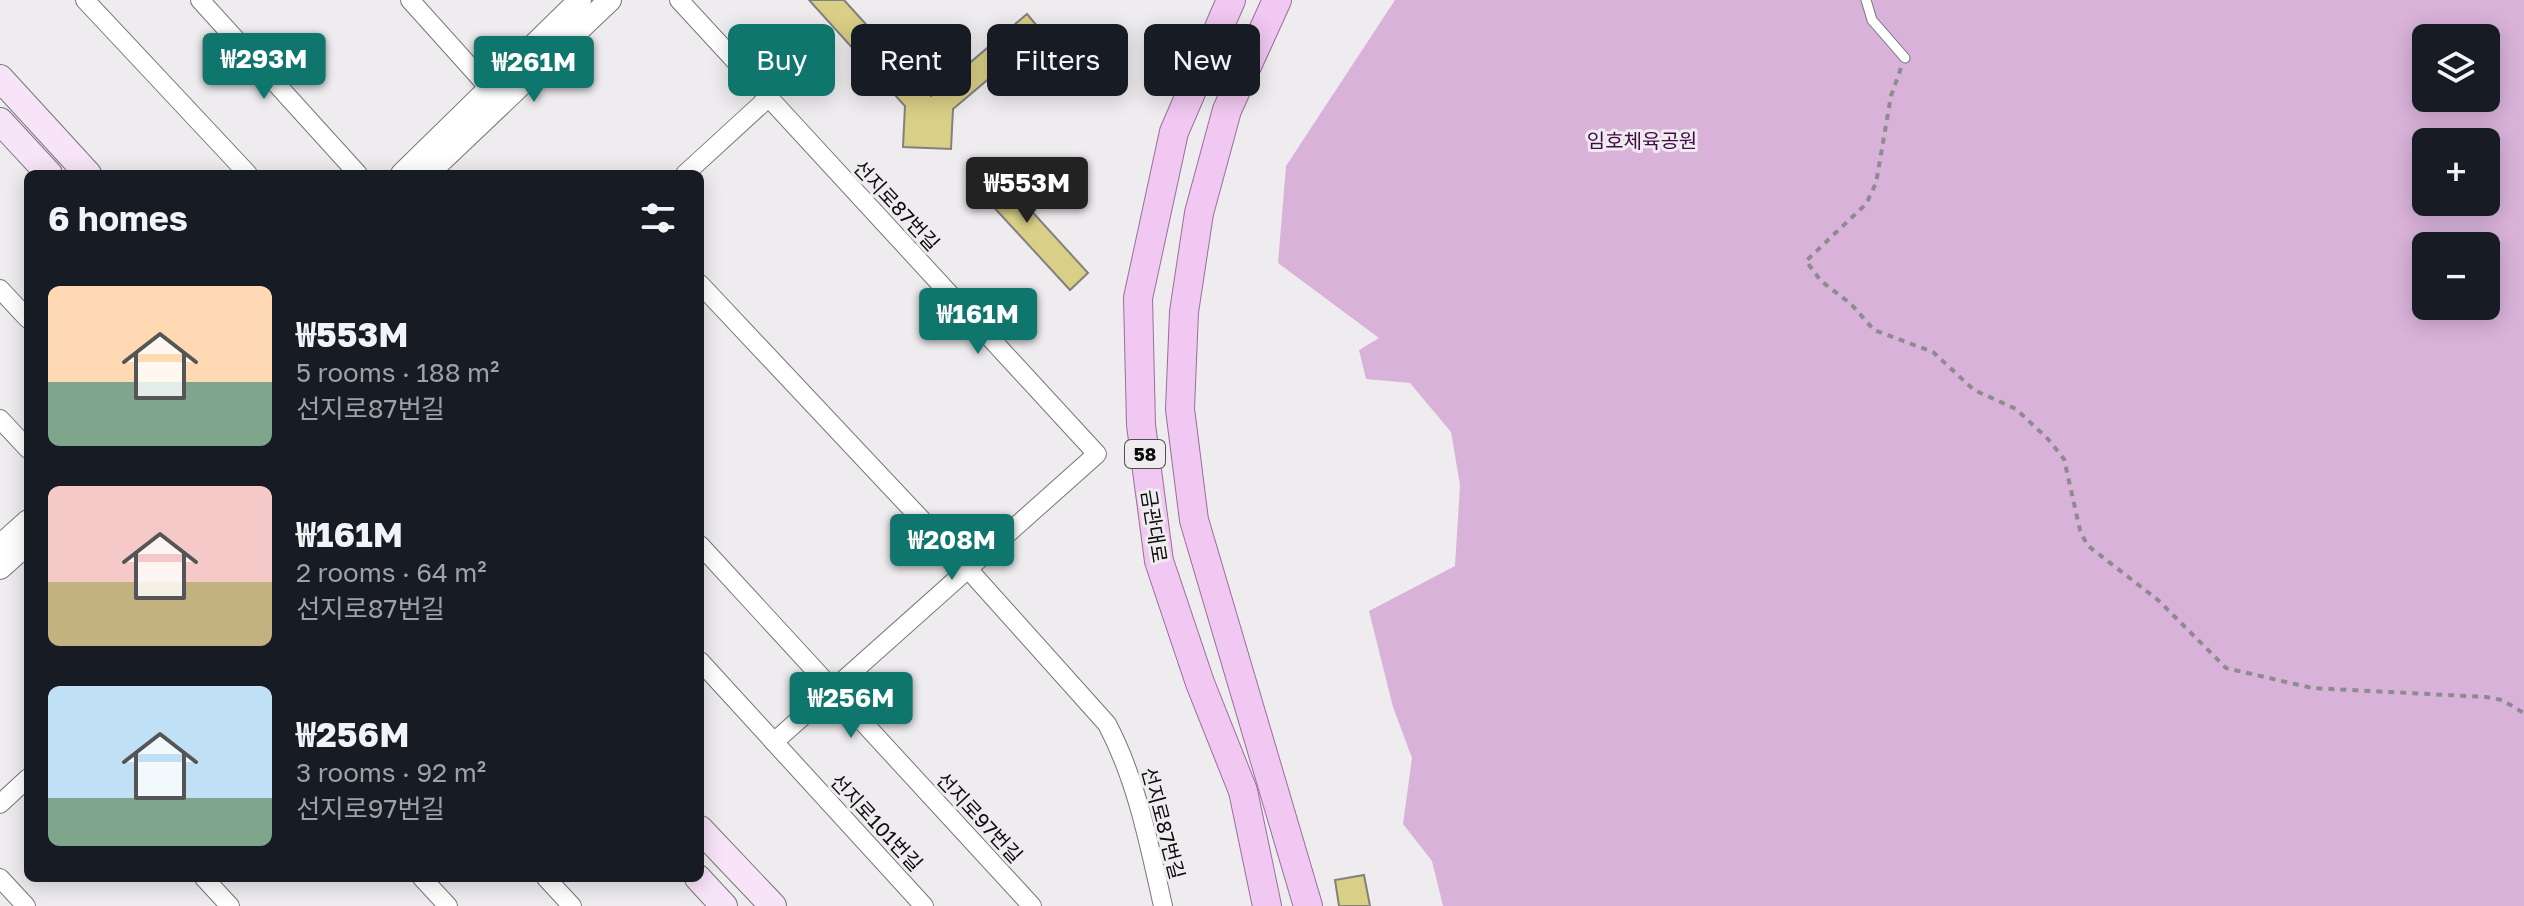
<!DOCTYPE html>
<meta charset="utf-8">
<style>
:root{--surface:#171b24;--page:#20242c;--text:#f1f3f6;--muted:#9ea1a6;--accent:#0f766e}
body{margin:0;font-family:"Golos Text","Noto Sans KR",sans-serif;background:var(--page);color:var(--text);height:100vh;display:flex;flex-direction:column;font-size:30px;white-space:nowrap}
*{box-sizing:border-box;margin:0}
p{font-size:26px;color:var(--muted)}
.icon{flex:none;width:44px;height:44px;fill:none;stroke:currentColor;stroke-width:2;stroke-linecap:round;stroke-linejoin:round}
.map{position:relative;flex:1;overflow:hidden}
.details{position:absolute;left:24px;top:170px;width:680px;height:712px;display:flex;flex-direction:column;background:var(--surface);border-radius:12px;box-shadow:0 4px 20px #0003}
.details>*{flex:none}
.hud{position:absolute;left:728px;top:24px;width:760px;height:72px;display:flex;gap:16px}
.buttons{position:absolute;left:2412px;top:24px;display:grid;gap:16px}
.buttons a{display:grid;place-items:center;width:88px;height:88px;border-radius:12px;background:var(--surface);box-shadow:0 4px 20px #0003;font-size:40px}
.price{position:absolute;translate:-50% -68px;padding:0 18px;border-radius:8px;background:var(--accent);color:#fff;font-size:26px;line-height:52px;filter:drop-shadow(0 2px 4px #0008)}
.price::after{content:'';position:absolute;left:50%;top:48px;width:24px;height:18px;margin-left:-12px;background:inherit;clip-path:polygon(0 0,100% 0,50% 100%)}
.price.on{background:#222;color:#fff}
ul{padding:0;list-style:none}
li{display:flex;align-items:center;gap:24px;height:200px;padding:0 24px}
li span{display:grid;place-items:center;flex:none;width:224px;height:160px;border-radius:12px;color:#555}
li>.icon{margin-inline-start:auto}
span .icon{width:96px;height:96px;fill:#fffc;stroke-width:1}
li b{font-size:34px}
h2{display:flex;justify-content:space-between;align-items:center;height:96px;padding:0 24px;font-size:34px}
.pill{padding:0 28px;border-radius:12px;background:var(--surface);box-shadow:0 4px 20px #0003;font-size:28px;line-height:72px}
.pill.on{background:var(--accent);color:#fff}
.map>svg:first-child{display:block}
</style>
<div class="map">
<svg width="2524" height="906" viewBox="0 0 2524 906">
<rect width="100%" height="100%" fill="#efecef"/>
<path fill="#d9b2da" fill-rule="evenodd" d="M 1395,0 L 2524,0 L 2524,906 L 1443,906 L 1432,861 L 1403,824 L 1412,758 L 1393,707 L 1369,611 L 1455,566 L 1460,485 L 1451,432 L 1410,383 L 1366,379 L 1359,350 L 1379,338 L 1278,263 L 1286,166 ZM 2426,38 L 2486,38 L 2486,98 L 2426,98 ZM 2426,142 L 2486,142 L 2486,202 L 2426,202 ZM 2426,246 L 2486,246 L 2486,306 L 2426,306 Z"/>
<g fill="#d9cf87" stroke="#82817e" stroke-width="2">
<polygon points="809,0 844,0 931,96 1027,14 1043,33 953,109 951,149 903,147 905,106"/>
<polygon points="986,161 1088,273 1070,290 967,178"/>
<polygon points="1364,875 1370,906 1339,906 1335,880"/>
</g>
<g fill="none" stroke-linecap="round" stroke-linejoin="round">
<defs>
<polyline id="service" points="1866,0 1872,20 1905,58"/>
<g id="minor">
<polyline points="85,0 248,174"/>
<polyline points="200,0 358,174"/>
<polyline points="410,0 490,89"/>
<polyline points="679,0 1097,454 774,742"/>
<polyline points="685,174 769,97"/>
<path d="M 700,284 L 968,569 L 1107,724 C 1137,781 1149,844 1163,906"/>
<polyline points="0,289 28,319"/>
<polyline points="0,419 28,449"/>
<polyline points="700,545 1032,906"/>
<polyline points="700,661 924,906"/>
<polyline points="0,804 28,778"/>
<polyline points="0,878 26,906"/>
<polyline points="204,878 230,906"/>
<polyline points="422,878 448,906"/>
<polyline points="546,878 572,906"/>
</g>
<g id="tertiary">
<polyline points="402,174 580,0"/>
<polyline points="427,174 610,0"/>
<polyline points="0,546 28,521"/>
<polyline points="0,568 28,543"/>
</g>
<g id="secondary">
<polyline points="0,78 88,174"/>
<polyline points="0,121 49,174"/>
<polyline points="700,829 773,906"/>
<polyline points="698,878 724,906"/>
</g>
<g id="primary">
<polyline points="1231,0 1174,132 1138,298 1141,425 1159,561 1200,683 1243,791 1267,906"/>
<polyline points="1277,0 1227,110 1199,213 1184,312 1180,409 1194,520 1308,906"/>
</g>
</defs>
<use href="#service" stroke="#777577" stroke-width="11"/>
<use href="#minor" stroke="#777577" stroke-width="20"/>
<use href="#tertiary" stroke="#777577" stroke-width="24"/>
<use href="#secondary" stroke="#777577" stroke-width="28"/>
<use href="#primary" stroke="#9a6e9b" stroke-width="30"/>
<polyline stroke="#8d8b8d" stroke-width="4" stroke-dasharray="6 6" stroke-linecap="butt" points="1901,68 1891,96 1876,183 1866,204 1806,261 1821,281 1851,304 1874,330 1933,352 1974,390 2016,409 2048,439 2064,459 2080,530 2087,545 2158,600 2226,668 2312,688 2486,697 2502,700 2524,713"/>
<use href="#service" stroke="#fff" stroke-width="9"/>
<use href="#minor" stroke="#fff" stroke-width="18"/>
<use href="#tertiary" stroke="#fff" stroke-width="22"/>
<use href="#secondary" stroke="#f8e4f8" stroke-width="26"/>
<use href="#primary" stroke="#f0c8f1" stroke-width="28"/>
</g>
<g text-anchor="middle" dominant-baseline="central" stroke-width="6" stroke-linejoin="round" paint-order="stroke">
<rect fill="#efecef" stroke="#504e50" stroke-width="2" x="1125" y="440" width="40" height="28" rx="6"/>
<g font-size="18" font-weight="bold" fill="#0c0b0c">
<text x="1145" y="454">58</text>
</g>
<g font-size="20" fill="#46074a" stroke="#efecef">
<text x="1642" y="140">임호체육공원</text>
</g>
<g font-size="20" fill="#0c0b0c" stroke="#efecef">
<text transform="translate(897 205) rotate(47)">선지로87번길</text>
<text transform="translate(1155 526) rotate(81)">금관대로</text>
<text transform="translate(980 817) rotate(47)">선지로97번길</text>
<text transform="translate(877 822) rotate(47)">선지로101번길</text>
<text transform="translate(1164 823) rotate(75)">선지로87번길</text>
</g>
</g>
</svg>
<div class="buttons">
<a><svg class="icon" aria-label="layers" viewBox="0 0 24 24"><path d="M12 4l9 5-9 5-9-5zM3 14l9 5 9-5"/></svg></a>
<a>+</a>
<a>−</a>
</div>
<b class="price" style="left:264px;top:101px">₩293M</b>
<b class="price" style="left:534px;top:104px">₩261M</b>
<b class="price on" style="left:1027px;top:225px">₩553M</b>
<b class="price" style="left:978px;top:356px">₩161M</b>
<b class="price" style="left:952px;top:582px">₩208M</b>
<b class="price" style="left:851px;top:740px">₩256M</b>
<div class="hud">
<a class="pill on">Buy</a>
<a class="pill">Rent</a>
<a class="pill">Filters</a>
<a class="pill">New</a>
</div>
<section class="details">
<h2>6 homes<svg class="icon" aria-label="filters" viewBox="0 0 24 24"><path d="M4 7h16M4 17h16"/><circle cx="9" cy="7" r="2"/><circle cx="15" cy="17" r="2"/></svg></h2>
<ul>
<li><span style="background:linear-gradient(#ffd9b3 60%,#7fa58c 0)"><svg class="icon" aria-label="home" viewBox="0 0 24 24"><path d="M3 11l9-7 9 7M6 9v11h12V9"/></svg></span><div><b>₩553M</b><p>5 rooms · 188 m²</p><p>선지로87번길</p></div></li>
<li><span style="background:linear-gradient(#f6c9c9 60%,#c2b280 0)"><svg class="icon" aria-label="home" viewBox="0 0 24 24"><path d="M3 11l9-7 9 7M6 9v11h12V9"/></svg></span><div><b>₩161M</b><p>2 rooms · 64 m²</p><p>선지로87번길</p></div></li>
<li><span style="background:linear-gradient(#bfe0f5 70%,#7fa58c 0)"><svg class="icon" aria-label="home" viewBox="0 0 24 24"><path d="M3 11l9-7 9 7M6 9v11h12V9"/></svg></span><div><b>₩256M</b><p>3 rooms · 92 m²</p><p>선지로97번길</p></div></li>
</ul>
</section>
</div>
